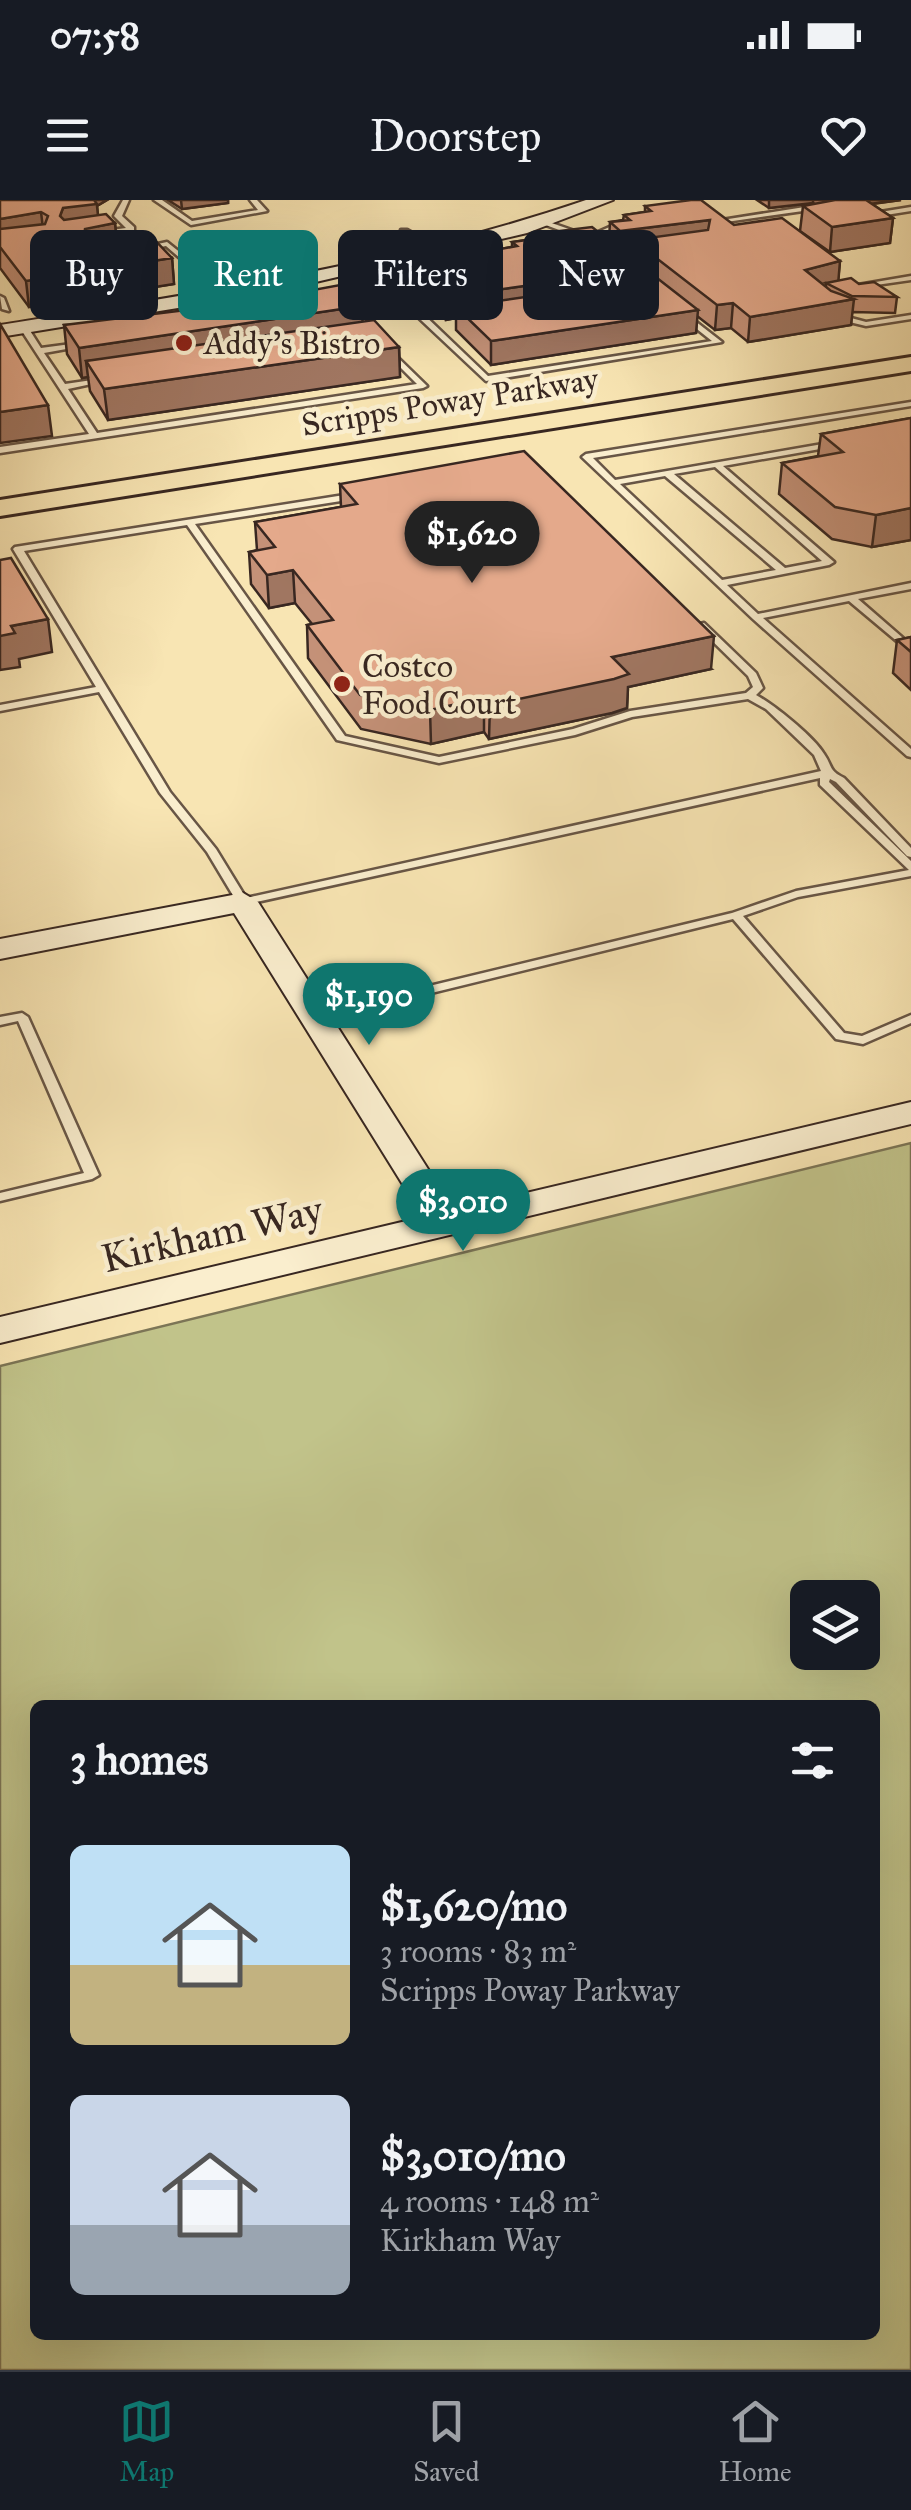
<!DOCTYPE html>
<meta charset="utf-8">
<style>
:root{--surface:#171b24;--page:#242831;--text:#f1f3f6;--muted:#9ea1a6;--line:#363941;--accent:#0f766e}
body{margin:0;font-family:"IM FELL Great Primer",serif;background:var(--page);color:var(--text);height:100vh;display:flex;flex-direction:column;font-size:38px;white-space:nowrap}
*{box-sizing:border-box;margin:0}
p{font-size:32px;color:var(--muted)}
.icon{flex:none;width:55px;height:55px;fill:none;stroke:currentColor;stroke-width:2;stroke-linecap:round;stroke-linejoin:round}
.map{position:relative;flex:1;overflow:hidden}
.sheet{position:absolute;left:30px;top:1500px;width:850px;height:640px;display:flex;flex-direction:column;background:var(--surface);border-radius:15px;box-shadow:0 10px 40px #0002}
.sheet>*{flex:none}
.banner{position:absolute;left:30px;top:30px;width:852px;height:90px;display:flex;gap:20px}
.fabs{position:absolute;left:790px;top:1380px;display:grid;gap:20px}
.fabs a{display:grid;place-items:center;width:90px;height:90px;border-radius:15px;background:var(--surface);box-shadow:0 10px 40px #0002;font-size:50px}
.price{position:absolute;translate:-50% -85px;padding:0 22px;border-radius:35px;background:var(--accent);color:#fff;font-size:32px;line-height:65px;filter:drop-shadow(0 2px 5px #0008)}
.price::after{content:'';position:absolute;left:50%;top:60px;width:30px;height:22px;margin-left:-15px;background:inherit;clip-path:polygon(0 0,100% 0,50% 100%)}
.price.on{background:#222;color:#fff}
ul{padding:0;list-style:none}
li{display:flex;align-items:center;gap:30px;height:250px;padding:0 40px}
li span{display:grid;place-items:center;flex:none;width:280px;height:200px;border-radius:15px;color:#555}
li>.icon{margin-inline-start:auto}
span .icon{width:120px;height:120px;fill:#fffc;stroke-width:1}
li b{font-size:42px}
h2{display:flex;justify-content:space-between;align-items:center;height:120px;padding:0 40px;font-size:42px}
.pill{padding:0 35px;border-radius:15px;background:var(--surface);box-shadow:0 10px 40px #0002;font-size:35px;line-height:90px}
.pill.on{background:var(--accent);color:#fff}
.status{display:flex;justify-content:space-between;align-items:center;height:70px;padding:0 50px;background:var(--surface);direction:ltr}
.status svg{height:28px;fill:currentColor}
header{display:flex;justify-content:space-between;align-items:center;height:130px;padding:0 40px;background:var(--surface);font-size:45px;font-weight:600}
.tab-bar{display:flex;justify-content:space-around;align-items:center;height:140px;border-top:2px solid var(--line);background:var(--surface);font-size:28px;color:var(--muted)}
.tab-bar a{display:grid;justify-items:center;gap:5px}
.tab-bar .on{color:var(--accent)}
.map>svg:first-child{display:block}
</style>
<div class="status"><b>07:58</b><svg viewBox="0 0 49 12"><path d="M0 12V9h3v3zM5 12V6h3v6zM10 12V3h3v9zM15 12V0h3v12zM26 1h20v11H26zM47 4h2v5h-2z"/></svg></div>
<header><svg class="icon" aria-label="menu" viewBox="0 0 24 24"><path d="M4 6h16M4 12h16M4 18h16"/></svg>Doorstep<svg class="icon" aria-label="heart" viewBox="0 0 24 24"><path d="M12 20l-8-8c-3-5 5-10 8-4 3-6 11-1 8 4z"/></svg></header>
<div class="map">
<svg width="911" height="2170" viewBox="0 0 911 2170">
<rect width="100%" height="100%" fill="#f8e5b3"/>
<filter id="stains"><feTurbulence type="fractalNoise" baseFrequency=".002" numOctaves="4"/><feColorMatrix values="0 0 0 0 .2 0 0 0 0 .09 0 0 0 0 .02 0 0 0 .5 -.17"/></filter>
<radialGradient id="worn" r=".72"><stop offset=".6" stop-color="#630" stop-opacity="0"/><stop offset="1" stop-color="#630" stop-opacity=".3"/></radialGradient>
<path fill="#c1c38a" stroke="#7c7556" stroke-width="2.5" fill-rule="evenodd" d="M 911,943 L 911,2170 L 0,2170 L 0,1166 ZM 808,1398 L 862,1398 L 862,1452 L 808,1452 ZM 35,1505 L 875,1505 L 875,2135 L 35,2135 Z"/>
<g fill="none" stroke-linecap="round" stroke-linejoin="round">
<defs>
<g id="lane">
<polygon points="123,0 129,0 122,16 134,27 134,31 96,36 96,32 126,28 114,16"/>
<polygon points="154,0 162,0 192,21 258,10 250,0 257,0 267,11 191,25"/>
<polygon points="849,0 857,0 874,13 911,7 911,11 873,17"/>
<polygon points="811,6 818,10 818,12 810,10 726,22 722,20"/>
<polygon points="543,20 589,36 621,22 628,24 589,41 543,24"/>
<polygon points="401,30 407,30 441,49 434,51 401,34"/>
<polygon points="167,42 231,93 231,97 225,97 166,46 143,50 139,48"/>
<polygon points="360,64 392,84 434,75 434,79 396,88 488,176 712,141 683,118 682,116 686,114 722,142 486,181 388,89 357,68 357,64"/>
<polygon points="911,76 911,80 862,87 858,85"/>
<polygon points="0,96 4,98 9,111 2,109"/>
<polygon points="836,114 866,122 911,115 911,119 866,126 833,118 832,116"/>
<polygon points="21,126 27,126 41,148 86,142 87,144 83,146 44,153 65,184 106,178 110,180 68,189 97,233 417,184 386,153 385,151 389,149 427,186 423,188 0,253 0,247 89,234 20,128"/>
<path d="M 911,202 L 911,206 L 593,258 L 615,280 L 840,241 L 841,243 L 837,246 L 723,266 L 834,362 L 829,365 L 727,385 L 758,414 L 911,383 L 911,389 L 858,399 L 911,445 L 911,453 L 849,401 L 763,418 L 911,549 L 911,557 L 907,556 L 753,419 L 582,257 L 586,254 ZM 715,267 L 822,361 L 785,368 L 674,274 ZM 665,276 L 776,370 L 722,380 L 620,284 Z"/>
<path d="M 357,293 L 361,296 L 360,298 L 195,324 L 345,536 L 439,557 L 573,529 L 630,511 L 746,493 L 753,487 L 748,476 L 696,425 L 704,423 L 756,473 L 763,488 L 756,495 C 774,505 813,536 824,554 C 833,567 828,570 844,578 L 911,648 L 911,657 L 907,656 L 836,582 L 830,579 L 829,582 L 911,661 L 911,676 L 798,697 L 743,716 L 844,833 L 862,836 L 911,815 L 911,823 L 863,844 L 836,839 L 733,719 L 313,822 L 307,818 L 313,814 L 732,713 L 796,691 L 909,670 L 820,585 L 820,578 L 243,705 L 237,702 L 207,652 L 160,593 L 99,492 L 0,511 L 0,505 L 96,487 L 13,349 L 15,347 ZM 187,325 L 337,540 L 439,563 L 575,535 L 632,517 L 748,499 L 766,509 L 814,555 L 821,571 L 246,698 L 216,649 L 170,592 L 24,351 Z"/>
<polygon points="22,813 28,817 99,975 92,979 0,1001 0,993 84,973 18,821 0,825 0,817"/>
</g>
<g id="secondary">
<path d="M 586,0 L 613,0 L 527,33 L 264,94 L 0,137 L 0,125 C 197,93 397,65 586,0 Z"/>
<polygon points="243,693 258,702 454,1010 911,902 911,924 0,1143 0,1117 423,1017 234,713 0,759 0,739"/>
</g>
<polygon id="primary" points="911,157 911,171 0,316 0,300"/>
</defs>
<use href="#lane" stroke="#685646" stroke-width="5"/>
<use href="#secondary" stroke="#382721" stroke-width="4"/>
<use href="#primary" stroke="#382721" stroke-width="6"/>
<use href="#lane" fill="#faeece" fill-rule="evenodd"/>
<use href="#secondary" fill="#faeece" fill-rule="evenodd"/>
<use href="#primary" fill="#f8e5b3" fill-rule="evenodd"/>
</g>
<g fill="#c49178" stroke="#382721" stroke-width="2.5">
<polygon points="0,0 107,0 97,6 98,15 115,23 116,36 172,58 174,84 29,107 0,68"/>
<polygon points="168,0 228,0 228,3 182,9"/>
<polygon points="757,0 901,0 872,4 893,18 890,43 830,52 800,31 803,6 815,4 813,3 769,8"/>
<polygon points="645,6 734,25 840,61 838,81 859,84 897,97 895,113 852,112 851,125 748,142 731,128 715,130 697,116 696,133 491,165 456,130 456,118 446,120 413,88 413,65 512,47 512,42 552,36 552,32 609,40 610,22 623,20 624,15 645,12"/>
<polygon points="362,121 399,147 400,177 108,220 90,191 88,177 82,178 67,154 64,125"/>
<polygon points="911,218 911,340 872,347 832,339 779,294 782,263 818,256 821,234"/>
<polygon points="340,284 711,469 628,487 627,508 612,513 489,539 484,532 431,544 361,529 308,458 307,425 312,424 295,403 269,408 251,384 249,352 257,350 255,322 341,307"/>
<polygon points="911,437 911,490 893,473 897,440"/>
</g>
<g fill="#a07661" stroke="#382721" stroke-width="2.5">
<polygon points="85,0 107,0 97,6 99,26 115,23 117,48 84,36 66,33 60,16 63,8"/>
<polygon points="181,0 228,0 228,3 182,9"/>
<polygon points="769,0 813,0 813,3 769,8"/>
<polygon points="869,0 901,0 869,4"/>
<polygon points="41,12 44,37 0,44 0,19"/>
<polygon points="893,18 890,43 830,52 832,27"/>
<polygon points="710,20 708,44 633,40 633,53 619,55 620,31"/>
<polygon points="172,58 174,84 29,107 26,81"/>
<polygon points="840,61 838,85 826,83 826,89 805,70"/>
<polygon points="645,69 644,92 456,107 456,118 446,120 446,97"/>
<polygon points="854,99 851,125 748,142 750,117"/>
<polygon points="733,103 731,128 715,130 717,105"/>
<polygon points="362,106 363,135 86,161 88,177 82,178 79,148"/>
<polygon points="698,110 696,133 491,165 491,141"/>
<polygon points="399,147 400,177 108,220 104,189"/>
<polygon points="48,205 52,236 0,243 0,212"/>
<polygon points="911,308 911,340 872,347 876,315"/>
<polygon points="293,370 295,403 269,408 267,375"/>
<polygon points="48,419 52,452 19,459 20,467 0,470 0,436 11,426"/>
<polygon points="714,436 711,469 628,487 627,508 612,513 489,539 490,505 612,457"/>
<polygon points="484,498 484,532 431,544 430,510"/>
</g>
<g fill="#e4a98b" stroke="#382721" stroke-width="2.5">
<polygon points="0,0 94,0 97,4 63,8 60,16 64,20 106,14 115,23 85,29 84,36 150,35 172,58 26,81 0,47 0,29 45,24 48,16 41,12 0,19"/>
<polygon points="691,0 701,0 734,25 782,18 840,61 805,70 831,91 854,99 750,117 733,103 717,105 633,40 708,30 710,20 620,31 610,22 630,20 624,15 651,11 645,6"/>
<polygon points="835,0 866,0 893,18 832,27 803,6"/>
<polygon points="592,27 645,69 446,97 413,65 517,46 512,42 556,36 552,32"/>
<polygon points="657,78 698,110 491,141 456,107"/>
<polygon points="851,78 859,84 874,82 897,97 852,96 826,83"/>
<polygon points="340,85 362,106 79,148 64,125 243,103"/>
<polygon points="374,120 399,147 104,189 86,161"/>
<polygon points="0,124 48,205 0,212"/>
<polygon points="911,218 911,308 876,315 835,307 782,263 843,252 821,234"/>
<polygon points="524,251 714,436 612,457 629,474 614,479 490,505 484,498 430,510 360,495 307,425 333,420 293,370 267,375 249,352 275,347 255,322 357,304 340,284"/>
<polygon points="11,358 48,419 11,426 15,433 0,436 0,360"/>
<polygon points="911,437 911,452 897,440"/>
</g>
<g fill="#8f2418" stroke="#faeece" stroke-width="4">
<circle cx="184" cy="143" r="10"/>
<circle cx="342" cy="484" r="10"/>
</g>
<g text-anchor="middle" dominant-baseline="central" stroke-width="9" stroke-linejoin="round" paint-order="stroke">
<g font-size="32" fill="#382721" stroke="#faeece" text-anchor="start">
<text x="204" y="143">Addy's Bistro</text>
<text x="362" y="466">Costco<tspan x="362" dy="37">Food Court</tspan></text>
</g>
<g font-size="32" fill="#382721" stroke="#faeece">
<text transform="translate(450 202) rotate(-9)">Scripps Poway Parkway</text>
</g>
<g font-size="40" fill="#382721" stroke="#faeece">
<text transform="translate(212 1034) rotate(-13)">Kirkham Way</text>
</g>
</g>
<rect width="100%" height="100%" filter="url(#stains)"/>
<rect width="100%" height="100%" fill="url(#worn)"/>
</svg>
<div class="fabs">
<a><svg class="icon" aria-label="layers" viewBox="0 0 24 24"><path d="M12 4l9 5-9 5-9-5zM3 14l9 5 9-5"/></svg></a>
</div>
<b class="price on" style="left:472px;top:386px">$1,620</b>
<b class="price" style="left:369px;top:848px">$1,190</b>
<b class="price" style="left:463px;top:1054px">$3,010</b>
<div class="banner">
<a class="pill">Buy</a>
<a class="pill on">Rent</a>
<a class="pill">Filters</a>
<a class="pill">New</a>
</div>
<section class="sheet">
<h2>3 homes<svg class="icon" aria-label="filters" viewBox="0 0 24 24"><path d="M4 7h16M4 17h16"/><circle cx="9" cy="7" r="2"/><circle cx="15" cy="17" r="2"/></svg></h2>
<ul>
<li><span style="background:linear-gradient(#bfe0f5 60%,#c2b280 0)"><svg class="icon" aria-label="home" viewBox="0 0 24 24"><path d="M3 11l9-7 9 7M6 9v11h12V9"/></svg></span><div><b>$1,620/mo</b><p>3 rooms · 83 m²</p><p>Scripps Poway Parkway</p></div></li>
<li><span style="background:linear-gradient(#c9d6e8 65%,#9aa5b1 0)"><svg class="icon" aria-label="home" viewBox="0 0 24 24"><path d="M3 11l9-7 9 7M6 9v11h12V9"/></svg></span><div><b>$3,010/mo</b><p>4 rooms · 148 m²</p><p>Kirkham Way</p></div></li>
</ul>
</section>
</div>
<nav class="tab-bar">
<a class="on"><svg class="icon" aria-label="map" viewBox="0 0 24 24"><path d="M3 6l6-2 6 2 6-2v14l-6 2-6-2-6 2zM9 4v14M15 6v14"/></svg>Map</a>
<a><svg class="icon" aria-label="saved" viewBox="0 0 24 24"><path d="M7 4h10v16l-5-4-5 4z"/></svg>Saved</a>
<a><svg class="icon" aria-label="home" viewBox="0 0 24 24"><path d="M3 11l9-7 9 7M6 9v11h12V9"/></svg>Home</a>
</nav>
